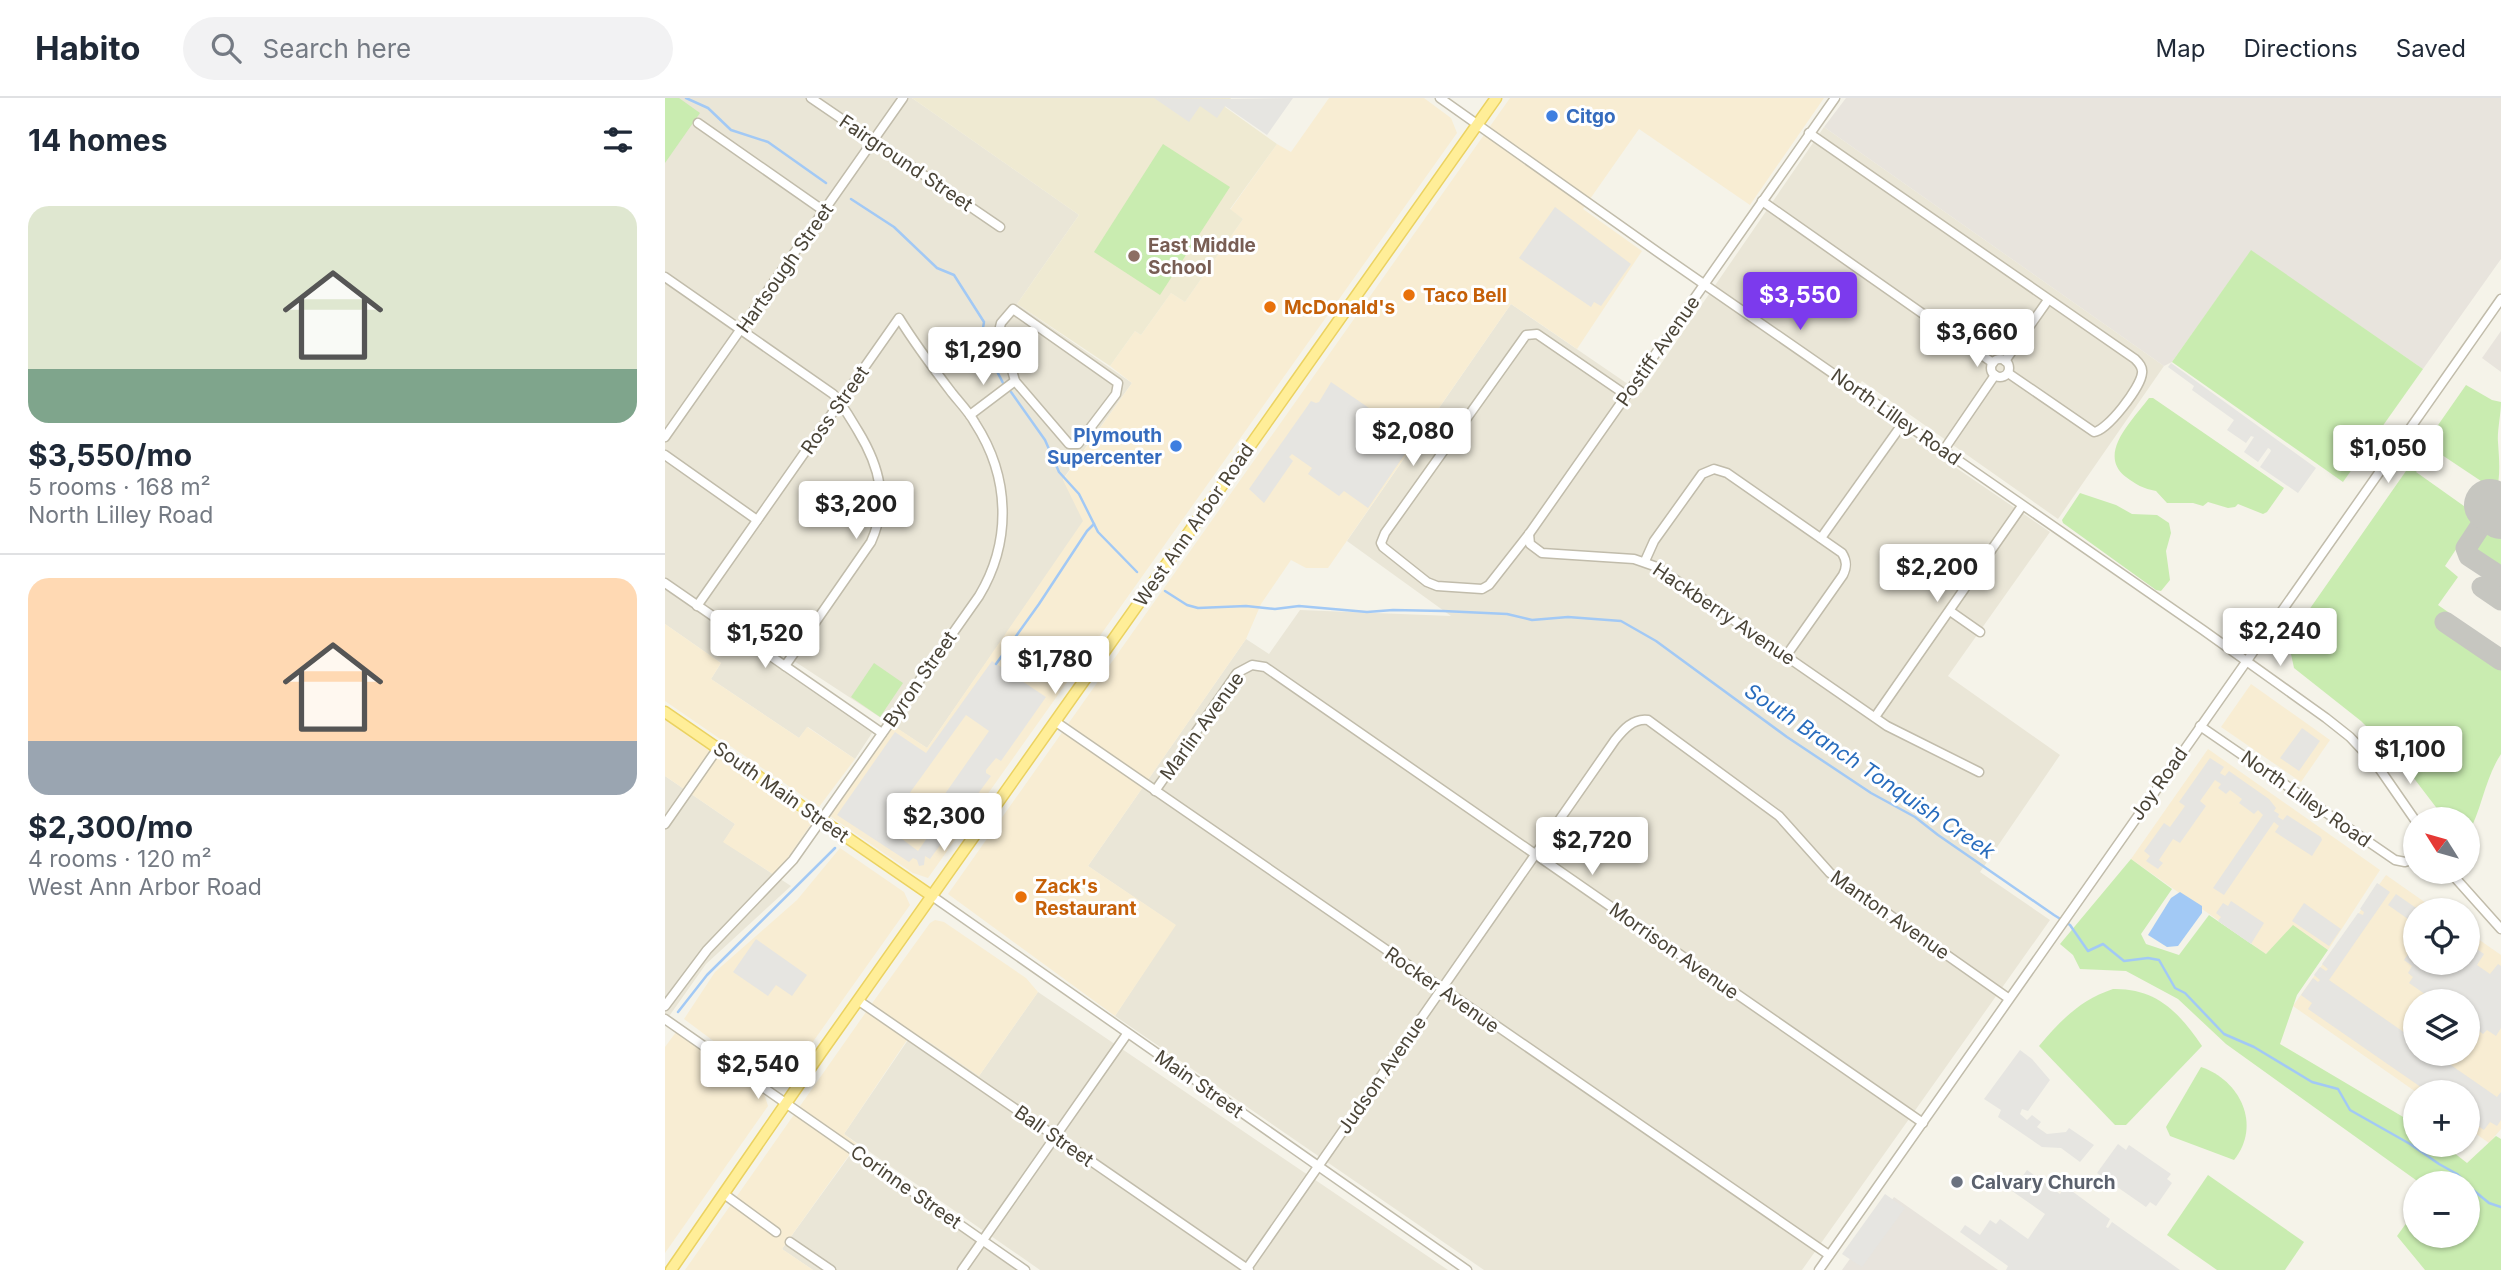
<!DOCTYPE html>
<meta charset="utf-8">
<style>
:root{--surface:#fff;--page:#f2f2f3;--text:#1f2937;--muted:#747a83;--line:#e0e1e3;--accent:#7c3aed}
body{margin:0;font-family:Inter,sans-serif;background:var(--page);color:var(--text);height:100vh;display:flex;flex-direction:column;font-size:26px;white-space:nowrap}
*{box-sizing:border-box;margin:0}
p{font-size:23px;color:var(--muted)}
.icon{flex:none;width:38px;height:38px;fill:none;stroke:currentColor;stroke-width:2;stroke-linecap:round;stroke-linejoin:round}
.map{position:relative;flex:1;overflow:hidden}
.sheet{display:flex;flex-direction:column;background:var(--surface);width:665px}
.sheet>*{flex:none}
.needle{width:46px;rotate:307deg}
.controls{position:absolute;left:1738px;top:709px;display:grid;gap:14px}
.controls a{display:grid;place-items:center;width:77px;height:77px;border-radius:50%;background:var(--surface);box-shadow:0 2px 5px #0004;font-size:35px}
.price{position:absolute;translate:-50% -60px;padding:0 16px;border-radius:7px;background:#fff;color:#222;font-size:23px;line-height:46px;filter:drop-shadow(0 2px 4px #0008)}
.price::after{content:'';position:absolute;left:50%;top:42px;width:21px;height:16px;margin-left:-10px;background:inherit;clip-path:polygon(0 0,100% 0,50% 100%)}
.price.current{background:var(--accent);color:#fff}
ul{padding:0;list-style:none}
li{display:grid;align-content:center;gap:14px;height:371px;padding:0 28px}
li+li{border-top:2px solid var(--line)}
li span{display:grid;place-items:center;height:217px;border-radius:21px;color:#555}
li>.icon{margin-inline-start:auto}
span .icon{width:126px;height:126px;fill:#fffc;stroke-width:1}
li b{font-size:30px}
h2{display:flex;justify-content:space-between;align-items:center;height:84px;padding:0 28px;font-size:30px}
header{display:flex;align-items:center;gap:42px;box-sizing:border-box;height:98px;padding:0 35px;background:var(--surface);border-bottom:2px solid var(--line)}
header strong{font-size:33px}
nav{display:flex;gap:38px;margin-inline-start:auto;font-size:24px}
.search{width:490px;height:63px;background:var(--page);display:flex;align-items:center;gap:18px;box-sizing:border-box;padding:0 24px;border-radius:38px;color:var(--muted);font-size:26px}
main{display:flex;flex:1;min-height:0}
.map>svg:first-child{display:block}
</style>
<header>
<strong>Habito</strong>
<div class="search"><svg class="icon" aria-label="search" viewBox="0 0 24 24"><circle cx="10" cy="10" r="6"/><path d="M15 15l6 6"/></svg>Search here</div>
<nav><a>Map</a><a>Directions</a><a>Saved</a></nav>
</header>
<main>
<section class="sheet">
<h2>14 homes<svg class="icon" aria-label="filters" viewBox="0 0 24 24"><path d="M4 7h16M4 17h16"/><circle cx="9" cy="7" r="2"/><circle cx="15" cy="17" r="2"/></svg></h2>
<ul>
<li><span style="background:linear-gradient(#dfe7d0 75%,#7fa58c 0)"><svg class="icon" aria-label="home" viewBox="0 0 24 24"><path d="M3 11l9-7 9 7M6 9v11h12V9"/></svg></span><div><b>$3,550/mo</b><p>5 rooms · 168 m²</p><p>North Lilley Road</p></div></li>
<li><span style="background:linear-gradient(#ffd9b3 75%,#9aa5b1 0)"><svg class="icon" aria-label="home" viewBox="0 0 24 24"><path d="M3 11l9-7 9 7M6 9v11h12V9"/></svg></span><div><b>$2,300/mo</b><p>4 rooms · 120 m²</p><p>West Ann Arbor Road</p></div></li>
</ul>
</section>
<div class="map">
<svg width="1836" height="1172" viewBox="0 0 1836 1172">
<rect width="100%" height="100%" fill="#f5f3e9"/>
<g fill="#eae6d7">
<polygon points="0,0 247,0 414,117 352,206 467,285 398,381 419,423 262,650 80,531 73,542 207,635 190,661 143,629 134,640 46,581 56,565 0,526"/>
<polygon points="1159,29 1499,268 1393,421 1197,283 1186,298 1385,434 1283,578 1395,657 1315,774 1385,822 1137,1172 819,1172 450,918 510,827 423,768 581,541 604,556 635,512 786,518 682,443 846,206 976,295"/>
<polygon points="0,678 70,726 59,744 126,788 41,866 0,924"/>
<polygon points="373,894 783,1172 375,1172 179,1036 243,942 263,943 314,978"/>
<polygon points="185,1057 352,1172 148,1172 117,1151"/>
</g>
<g fill="#f8edd3" fill-rule="evenodd">
<polygon points="664,0 759,0 786,20 792,35 263,780 248,775 165,718 229,628 262,650 418,423 398,382 467,285 445,268 470,233 476,237 506,195 520,204 578,121 565,112 612,46 626,54"/>
<polygon points="845,0 1159,0 1085,107 974,31 918,111 977,153 912,251 846,206 663,470 641,470 626,462 596,506 581,541 423,768 511,827 450,918 283,796"/>
<polygon points="0,526 56,565 46,581 134,640 142,629 190,661 154,709 0,603"/>
<polygon points="1586,586 1665,642 1636,684 1556,629"/>
<polygon points="0,622 143,721 146,726 120,764 108,776 58,744 70,726 0,678"/>
<polygon points="1543,651 1715,772 1663,852 1628,828 1601,856 1466,761"/>
<polygon points="175,750 239,794 245,807 118,986 106,986 19,921 50,874 132,802"/>
<path d="M 1721,777 L 1771,812 L 1750,812 L 1750,864 L 1802,864 L 1803,834 L 1836,857 L 1836,1031 L 1824,1045 L 1803,1030 L 1802,994 L 1751,994 L 1628,908 ZM 1750,903 L 1802,903 L 1802,956 L 1750,956 Z"/>
<polygon points="270,822 279,824 361,880 373,894 314,978 263,943 257,952 242,942 179,1036 192,1046 117,1151 148,1172 20,1172 208,904 265,825"/>
<polygon points="11,934 99,995 103,1008 0,1155 0,949"/>
</g>
<g fill="#e8e4dd">
<polygon points="1181,0 1836,0 1836,161 1758,271 1586,153 1507,264 1499,268 1159,29"/>
<polygon points="1836,233 1836,274 1817,260"/>
<polygon points="1229,1099 1333,1172 1177,1172"/>
</g>
<polygon fill="#efead2" points="247,0 566,0 560,9 612,46 565,111 578,121 520,204 506,195 476,237 470,233 445,268 352,206 414,117"/>
<g fill="#c9ecb0">
<polygon points="0,0 14,0 35,15 0,65"/>
<polygon points="498,46 565,89 495,197 429,154"/>
<polygon points="1586,152 1758,271 1678,384 1507,264"/>
<path d="M 1801,287 L 1827,302 L 1836,304 C 1836,316 1832,334 1833,344 C 1834,360 1836,379 1831,393 L 1768,351 L 1751,374 L 1813,418 L 1780,468 L 1793,479 L 1773,507 L 1783,514 L 1775,526 L 1836,569 L 1836,656 C 1820,680 1817,711 1803,736 L 1802,721 L 1780,721 L 1735,662 L 1696,623 L 1629,570 L 1623,542 Z"/>
<path d="M 1484,300 L 1488,300 L 1619,390 L 1602,414 L 1598,416 L 1573,406 L 1570,409 L 1563,410 L 1543,404 L 1538,408 L 1528,405 L 1502,405 L 1491,393 C 1479,391 1470,386 1461,379 C 1431,356 1468,322 1484,300 Z"/>
<polygon points="1415,395 1451,407 1467,416 1492,417 1504,425 1506,435 1501,453 1505,482 1496,493 1491,492 1398,425 1397,422"/>
<polygon points="1823,430 1831,430 1836,433 1836,472 1818,460 1811,450 1816,438"/>
<polygon points="209,565 238,585 215,619 186,599"/>
<polygon points="1466,761 1507,791 1476,836 1481,846 1514,857 1544,817 1601,856 1628,827 1663,852 1632,897 1615,946 1750,1026 1750,1046 1779,1047 1802,1065 1831,1038 1836,1041 1836,1172 1760,1172 1732,1138 1750,1113 1750,1138 1802,1138 1802,1085 1755,1085 1561,946 1513,901 1461,873 1415,871 1408,857 1395,846"/>
<path d="M 1448,891 C 1491,890 1514,914 1537,948 L 1461,1027 L 1450,1027 L 1374,948 C 1396,922 1415,902 1448,891 Z"/>
<path d="M 1536,969 C 1575,982 1597,1027 1569,1062 L 1505,1038 L 1501,1029 Z"/>
<polygon points="1543,1077 1639,1144 1620,1172 1552,1172 1502,1137"/>
</g>
<g fill="#e6e5e1" fill-rule="evenodd">
<polygon points="489,0 566,1 628,0 602,37 560,8 552,20 535,8 524,24"/>
<polygon points="890,109 966,166 936,208 929,204 926,209 854,160"/>
<polygon points="1506,265 1651,370 1633,395 1595,369 1606,353 1605,351 1603,350 1593,364 1579,354 1589,339 1586,338 1581,345 1562,332 1569,322 1527,292 1529,288 1503,269"/>
<polygon points="666,284 745,338 740,346 744,350 703,410 679,393 674,398 643,376 647,370 627,356 624,359 628,363 599,405 584,391 646,303 651,305 654,304"/>
<path d="M 327,563 L 381,599 L 336,663 L 331,660 L 321,672 L 321,675 L 326,678 L 288,730 L 284,729 L 281,731 L 284,735 L 265,761 L 260,758 L 259,767 L 254,768 L 252,762 L 248,760 L 244,764 L 172,717 L 230,634 L 261,655 ZM 301,617 L 324,633 L 275,703 L 283,710 L 253,753 L 225,732 L 226,729 L 232,728 L 231,714 Z"/>
<polygon points="1637,630 1655,643 1634,673 1615,660"/>
<polygon points="1545,660 1559,669 1555,675 1560,678 1564,673 1604,701 1611,710 1609,713 1614,716 1613,719 1618,722 1622,717 1656,739 1657,742 1647,758 1610,734 1614,728 1609,724 1559,797 1548,790 1598,717 1593,712 1589,716 1574,705 1577,701 1565,692 1561,696 1553,690 1556,686 1550,682 1535,703 1541,708 1515,745 1508,741 1494,762 1498,765 1493,771 1481,763 1485,758 1479,753 1499,725 1505,729 1520,708 1514,704"/>
<polygon points="1712,785 1725,794 1664,882 1750,942 1750,956 1770,956 1832,999 1836,994 1836,1022 1832,1028 1825,1024 1819,1032 1803,1021 1802,994 1763,994 1643,911 1647,905 1636,897 1648,880 1653,884 1655,882 1649,877 1655,869 1661,873 1663,871 1657,866 1693,815 1698,817 1699,814 1695,811"/>
<polygon points="1731,796 1754,812 1750,812 1750,826 1723,807"/>
<polygon points="1566,803 1599,825 1586,846 1553,823 1556,819 1551,815 1558,805 1563,808"/>
<polygon points="1639,805 1676,831 1664,848 1627,823"/>
<polygon points="91,841 142,877 127,898 111,887 103,898 68,874"/>
<polygon points="1803,845 1819,856 1812,867 1825,876 1833,866 1836,868 1836,930 1831,938 1822,932 1818,936 1803,925 1802,903 1770,903 1744,885 1748,879 1743,875 1747,868 1739,862 1750,846 1750,864 1802,864"/>
<polygon points="1355,952 1367,961 1385,982 1363,1013 1357,1011 1355,1016 1362,1022 1367,1017 1376,1024 1372,1029 1382,1036 1401,1034 1404,1030 1429,1047 1415,1064 1396,1050 1377,1049 1333,1019 1336,1012 1319,1001"/>
<polygon points="1453,1046 1461,1052 1464,1047 1506,1076 1502,1081 1507,1085 1491,1108 1485,1104 1481,1109 1432,1075"/>
<polygon points="1362,1072 1395,1096 1400,1088 1445,1121 1441,1129 1443,1130 1447,1124 1515,1172 1341,1172 1343,1168 1295,1134 1300,1127 1315,1137 1325,1122 1331,1126 1335,1121 1363,1141 1380,1116 1347,1093"/>
<polygon points="1220,1096 1240,1110 1197,1169 1177,1156"/>
</g>
<polygon fill="#a2c9f5" points="1515,794 1537,808 1537,815 1513,848 1502,849 1483,837 1506,800"/>
<g fill="none" stroke-linecap="round" stroke-linejoin="round">
<g stroke="#a2c9f5" stroke-width="2.5">
<polyline points="21,0 43,10 66,32 103,44 161,85"/>
<path d="M 186,101 L 229,129 L 272,170 L 289,177 L 319,224 C 314,247 328,264 338,285"/>
<polyline points="346,294 380,342 394,374 414,396 433,434 472,474"/>
<polyline points="500,493 522,507 533,510 581,508 610,511 634,508 702,514 728,512 778,513 842,516 867,522 903,519 956,523 991,543 1122,639 1206,695 1250,719 1273,737 1389,817 1405,827 1423,853 1438,846 1459,863 1483,860 1494,862 1510,890 1520,895 1559,936 1589,949 1647,984 1673,991 1685,1012 1745,1046 1774,1066 1792,1076 1801,1085"/>
<polyline points="331,566 374,506 422,433 429,426"/>
<polyline points="13,914 42,877 170,750"/>
<polyline points="1802,1087 1824,1105 1836,1109"/>
</g>
<g stroke="#c6c6c0" stroke-width="21">
<polyline points="1836,397 1801,450 1804,458 1836,479"/>
<polyline points="1817,489 1836,502"/>
<polyline points="1780,524 1836,562"/>
</g>
<polyline stroke="#c6c6c0" stroke-width="52" points="1825,407 1836,415"/>
<defs>
<g id="minor">
<polyline points="146,0 335,129"/>
<polyline points="775,0 994,155 1538,532 1661,620 1685,639 1714,670 1750,722"/>
<polyline points="33,25 159,113"/>
<path d="M 1144,35 L 1470,261 C 1474,265 1478,269 1477,275 C 1476,289 1442,333 1429,334 L 1343,275"/>
<polyline points="1097,103 1328,265"/>
<path d="M 0,179 L 168,296 C 178,307 185,320 193,333 C 215,369 224,404 206,444 L 120,568"/>
<polygon points="348,211 453,285 451,296 413,346 404,346 350,283 335,229 336,225"/>
<circle cx="1335" cy="270" r="9"/>
<polyline points="1340,263 1383,202"/>
<polyline points="961,297 872,236 861,237 720,435 716,445 718,449 762,484 772,488 817,491 824,487 864,436 1170,0"/>
<polyline points="305,317 350,283"/>
<polyline points="0,339 238,0"/>
<polyline points="1278,353 1330,277"/>
<polyline points="0,357 92,422"/>
<polyline points="864,436 865,446 877,455 969,461 992,469 1222,628 1314,674"/>
<polyline points="1156,440 1238,325"/>
<path d="M 980,463 L 989,443 L 1037,376 L 1049,371 L 1062,375 L 1177,455 C 1182,463 1182,469 1178,477 L 1121,558"/>
<polyline points="0,485 217,635"/>
<polyline points="1285,513 1315,534"/>
<polyline points="1210,619 1357,408"/>
<polyline points="391,624 1164,1157"/>
<polyline points="1535,628 1730,762 1740,764 1750,761"/>
<polyline points="490,693 572,575 587,567 600,569 1258,1025"/>
<polyline points="0,726 53,650"/>
<polyline points="1785,774 1836,831"/>
<polyline points="267,798 802,1172"/>
<polyline points="194,903 584,1172"/>
<path d="M 0,908 L 42,852 L 128,762 L 314,498 C 347,443 345,379 310,325 C 304,314 295,305 287,295 C 268,270 250,246 234,220 L 32,508"/>
<polyline points="0,921 360,1172"/>
<polyline points="59,1096 111,1134"/>
<polyline points="125,1144 166,1172"/>
<polyline points="297,1172 462,936"/>
<path d="M 581,1172 L 950,642 C 958,632 968,620 983,622 L 1114,718 L 1165,775 L 1343,900"/>
<polyline points="1154,1172 1836,201"/>
</g>
<g id="major">
<polyline points="0,614 267,798"/>
<polyline points="6,1172 155,956 831,0"/>
</g>
</defs>
<use href="#minor" stroke="#c1bcab" stroke-width="11"/>
<use href="#major" stroke="#ebd261" stroke-width="13"/>
<use href="#minor" stroke="#fff" stroke-width="8"/>
<use href="#major" stroke="#ffee98" stroke-width="10"/>
</g>
<g fill="#3f7fe0" stroke="#fff" stroke-width="2.5">
<circle cx="887" cy="18" r="7"/>
<circle cx="511" cy="348" r="7"/>
</g>
<circle fill="#8d6e63" stroke="#fff" stroke-width="2.5" cx="469" cy="158" r="7"/>
<g fill="#e8710a" stroke="#fff" stroke-width="2.5">
<circle cx="744" cy="197" r="7"/>
<circle cx="605" cy="209" r="7"/>
<circle cx="356" cy="799" r="7"/>
</g>
<circle fill="#6b7280" stroke="#fff" stroke-width="2.5" cx="1292" cy="1084" r="7"/>
<g text-anchor="middle" dominant-baseline="central" stroke-width="6" stroke-linejoin="round" paint-order="stroke">
<g font-size="19" font-weight="bold" fill="#366cbe" stroke="#fff" text-anchor="start">
<text x="901" y="18">Citgo</text>
<text x="497" y="337" text-anchor="end">Plymouth<tspan x="497" dy="22">Supercenter</tspan></text>
</g>
<g font-size="19" fill="#4a4437" stroke="#fff">
<text transform="translate(241 65) rotate(34)">Fairground Street</text>
<text transform="translate(120 170) rotate(-55)">Hartsough Street</text>
<text transform="translate(993 253) rotate(-55)">Postiff Avenue</text>
<text transform="translate(170 312) rotate(-55)">Ross Street</text>
<text transform="translate(1231 319) rotate(35)">North Lilley Road</text>
<text transform="translate(529 427) rotate(-55)">West Ann Arbor Road</text>
<text transform="translate(1059 516) rotate(34)">Hackberry Avenue</text>
<text transform="translate(255 581) rotate(-55)">Byron Street</text>
<text transform="translate(537 628) rotate(-54)">Marlin Avenue</text>
<text transform="translate(1494 686) rotate(-55)">Joy Road</text>
<text transform="translate(116 694) rotate(35)">South Main Street</text>
<text transform="translate(1641 701) rotate(35)">North Lilley Road</text>
<text transform="translate(1225 817) rotate(35)">Manton Avenue</text>
<text transform="translate(1009 853) rotate(35)">Morrison Avenue</text>
<text transform="translate(777 892) rotate(35)">Rocker Avenue</text>
<text transform="translate(717 977) rotate(-55)">Judson Avenue</text>
<text transform="translate(534 986) rotate(35)">Main Street</text>
<text transform="translate(389 1038) rotate(35)">Ball Street</text>
<text transform="translate(241 1089) rotate(35)">Corinne Street</text>
</g>
<g font-size="19" font-weight="bold" fill="#785e54" stroke="#fff" text-anchor="start">
<text x="483" y="147">East Middle<tspan x="483" dy="22">School</tspan></text>
</g>
<g font-size="19" font-weight="bold" fill="#c56008" stroke="#fff" text-anchor="start">
<text x="758" y="197">Taco Bell</text>
<text x="619" y="209">McDonald's</text>
<text x="370" y="788">Zack's<tspan x="370" dy="22">Restaurant</tspan></text>
</g>
<g font-size="19" font-weight="bold" fill="#5b616d" stroke="#fff" text-anchor="start">
<text x="1306" y="1084">Calvary Church</text>
</g>
<g font-size="21" font-style="italic" fill="#286cbd" stroke="#fff">
<text transform="translate(1205 673) rotate(34)">South Branch Tonquish Creek</text>
</g>
</g>
</svg>
<div class="controls">
<a><svg class="needle" viewBox="-14 -14 28 28"><path d="M0-13l5 13h-10z" fill="#e53935"/><path d="M0 13l5-13h-10z" fill="#747a83"/></svg></a>
<a><svg class="icon" aria-label="locate" viewBox="0 0 24 24"><circle cx="12" cy="12" r="6"/><path d="M12 2v4M12 18v4M2 12h4M18 12h4"/></svg></a>
<a><svg class="icon" aria-label="layers" viewBox="0 0 24 24"><path d="M12 4l9 5-9 5-9-5zM3 14l9 5 9-5"/></svg></a>
<a>+</a>
<a>−</a>
</div>
<b class="price current" style="left:1135px;top:234px">$3,550</b>
<b class="price" style="left:1312px;top:271px">$3,660</b>
<b class="price" style="left:318px;top:289px">$1,290</b>
<b class="price" style="left:748px;top:370px">$2,080</b>
<b class="price" style="left:1723px;top:387px">$1,050</b>
<b class="price" style="left:191px;top:443px">$3,200</b>
<b class="price" style="left:1272px;top:506px">$2,200</b>
<b class="price" style="left:1615px;top:570px">$2,240</b>
<b class="price" style="left:100px;top:572px">$1,520</b>
<b class="price" style="left:390px;top:598px">$1,780</b>
<b class="price" style="left:1745px;top:688px">$1,100</b>
<b class="price" style="left:279px;top:755px">$2,300</b>
<b class="price" style="left:927px;top:779px">$2,720</b>
<b class="price" style="left:93px;top:1003px">$2,540</b>
</div>
</main>
